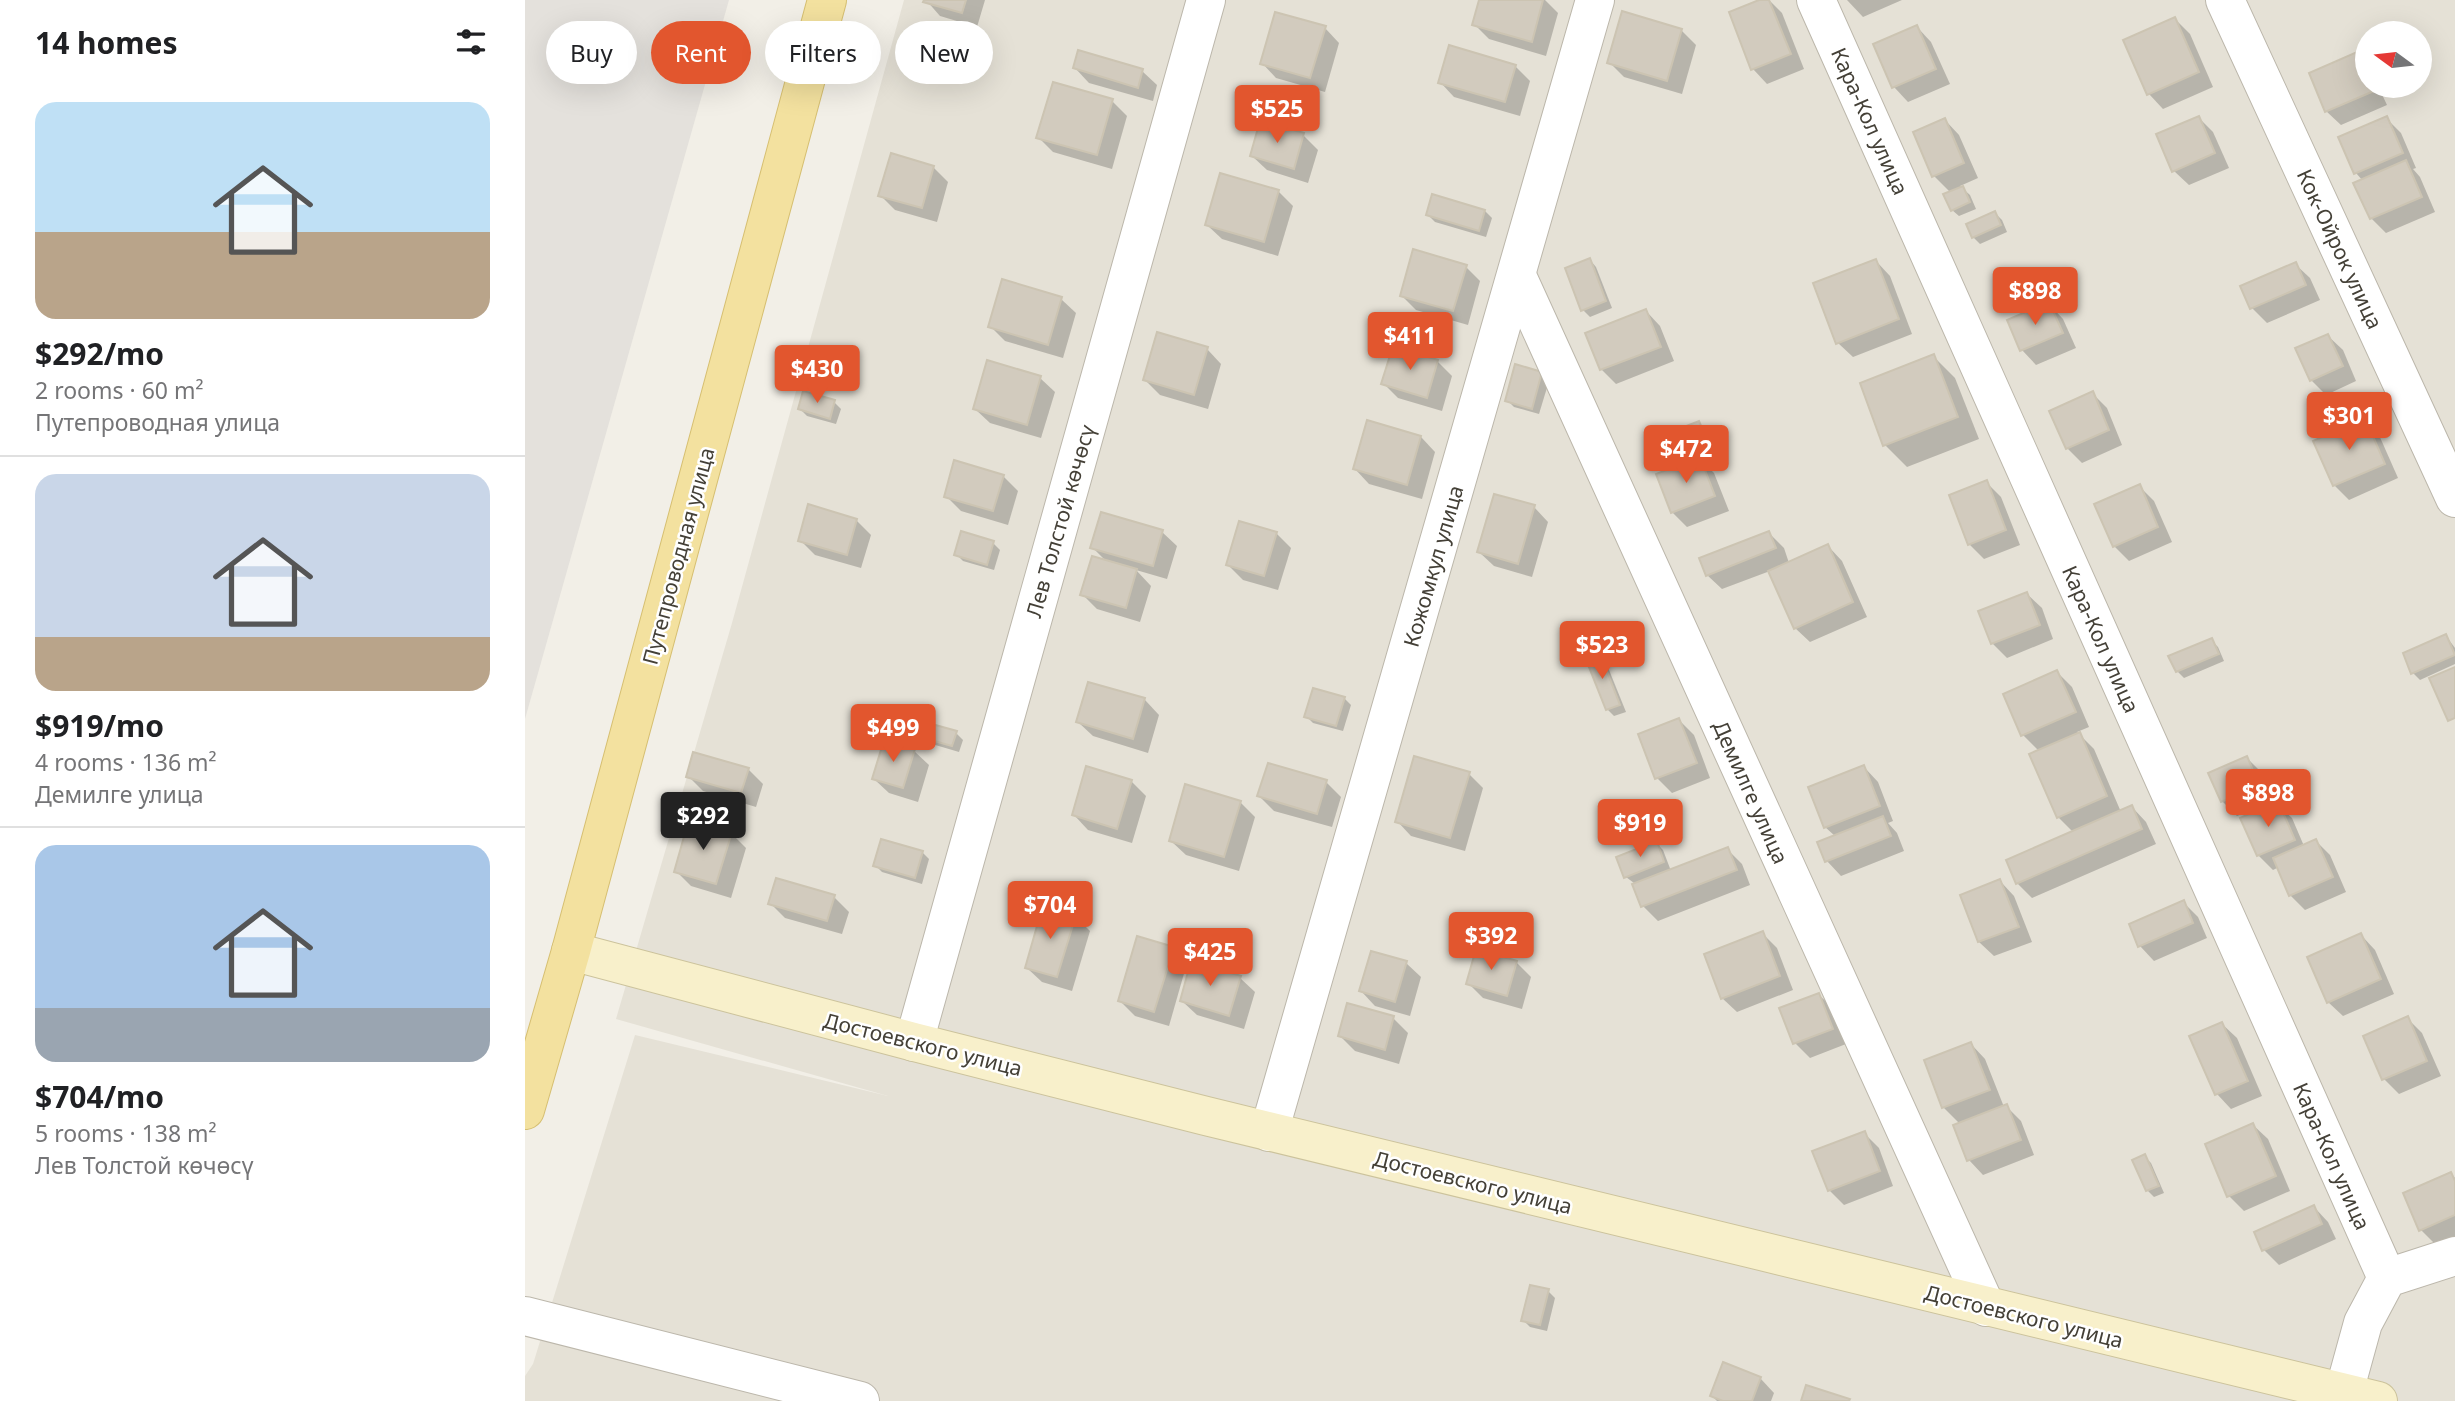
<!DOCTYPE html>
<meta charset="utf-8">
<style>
:root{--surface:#fff;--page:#f2f2f2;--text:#202124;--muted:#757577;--line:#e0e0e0;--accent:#e2562e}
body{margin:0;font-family:"Noto Sans",sans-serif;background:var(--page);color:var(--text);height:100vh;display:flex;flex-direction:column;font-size:26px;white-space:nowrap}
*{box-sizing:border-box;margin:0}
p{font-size:23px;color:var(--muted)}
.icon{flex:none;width:38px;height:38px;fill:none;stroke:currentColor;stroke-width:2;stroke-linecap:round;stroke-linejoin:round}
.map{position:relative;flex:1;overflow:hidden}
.sheet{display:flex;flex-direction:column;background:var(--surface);width:525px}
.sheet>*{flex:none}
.top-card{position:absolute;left:21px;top:21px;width:665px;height:63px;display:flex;gap:14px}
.needle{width:46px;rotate:285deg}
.controls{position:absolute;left:1830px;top:21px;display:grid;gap:14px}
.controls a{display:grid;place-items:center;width:77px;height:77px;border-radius:50%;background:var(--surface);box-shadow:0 7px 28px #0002;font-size:35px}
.price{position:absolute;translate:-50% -60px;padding:0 16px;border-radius:7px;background:var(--accent);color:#fff;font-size:23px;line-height:46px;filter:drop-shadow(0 2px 4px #0008)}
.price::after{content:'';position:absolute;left:50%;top:42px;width:21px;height:16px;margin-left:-10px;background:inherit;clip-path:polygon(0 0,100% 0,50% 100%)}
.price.selected{background:#222;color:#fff}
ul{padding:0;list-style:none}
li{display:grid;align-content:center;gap:14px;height:371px;padding:0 35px}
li+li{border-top:2px solid var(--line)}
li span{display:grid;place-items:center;height:217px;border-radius:21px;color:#555}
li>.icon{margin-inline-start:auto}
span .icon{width:126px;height:126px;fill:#fffc;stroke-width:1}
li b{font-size:30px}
h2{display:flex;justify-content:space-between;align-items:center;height:84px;padding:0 35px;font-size:30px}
.tag{padding:0 24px;border-radius:32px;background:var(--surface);box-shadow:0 7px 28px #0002;font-size:24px;line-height:63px}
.tag.selected{background:var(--accent);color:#fff}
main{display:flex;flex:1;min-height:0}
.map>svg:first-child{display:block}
</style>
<main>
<section class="sheet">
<h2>14 homes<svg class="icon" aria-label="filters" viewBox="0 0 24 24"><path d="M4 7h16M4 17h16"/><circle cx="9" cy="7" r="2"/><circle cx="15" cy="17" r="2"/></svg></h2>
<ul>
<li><span style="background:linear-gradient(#bfe0f5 60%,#b9a48a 0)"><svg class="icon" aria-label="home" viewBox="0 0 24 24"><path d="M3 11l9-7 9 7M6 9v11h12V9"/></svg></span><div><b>$292/mo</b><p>2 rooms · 60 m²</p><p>Путепроводная улица</p></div></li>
<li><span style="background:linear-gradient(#c9d6e8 75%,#b9a48a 0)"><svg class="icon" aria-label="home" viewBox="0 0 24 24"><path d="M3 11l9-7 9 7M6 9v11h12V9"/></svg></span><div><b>$919/mo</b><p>4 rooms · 136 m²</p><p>Демилге улица</p></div></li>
<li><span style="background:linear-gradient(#a9c7e8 75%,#9aa5b1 0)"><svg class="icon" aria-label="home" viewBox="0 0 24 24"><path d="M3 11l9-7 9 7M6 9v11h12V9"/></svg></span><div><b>$704/mo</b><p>5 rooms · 138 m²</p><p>Лев Толстой көчөсү</p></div></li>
</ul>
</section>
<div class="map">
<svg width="1930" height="1401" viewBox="0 0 1930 1401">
<rect width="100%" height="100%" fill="#f2efe7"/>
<path fill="#e5e1d6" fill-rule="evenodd" d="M 379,0 L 1930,0 L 1930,1401 L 0,1401 L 0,1376 L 8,1364 L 110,1035 L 363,1096 L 91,1019 L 207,623 ZM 1843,33 L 1895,33 L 1895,86 L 1843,86 Z"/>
<polygon fill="#e4e1dc" points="0,0 204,0 0,719"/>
<g fill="#0003">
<polygon points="401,0 460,0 452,27 415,16"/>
<polygon points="956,0 1020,0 1033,13 1021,56 964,39 949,24"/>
<polygon points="1239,0 1244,0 1257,13 1279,69 1242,84 1228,69"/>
<polygon points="1322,0 1377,0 1338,17"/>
<polygon points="1650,19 1665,34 1688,87 1638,109 1624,94"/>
<polygon points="1392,27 1406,42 1425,84 1383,102 1369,87 1350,45"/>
<polygon points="800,28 814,43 800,92 751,78 737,63"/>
<polygon points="1156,30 1171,45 1157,94 1099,77 1084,62"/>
<polygon points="1831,54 1843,65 1843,86 1853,86 1862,105 1816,125 1801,111"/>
<polygon points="990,66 1005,81 995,116 929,97 915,82"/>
<polygon points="550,68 617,71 632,85 628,101 564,83"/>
<polygon points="587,101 602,116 587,169 528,152 513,137"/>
<polygon points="1674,118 1688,132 1704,168 1664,185 1649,171"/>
<polygon points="1861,118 1876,133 1891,168 1888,169 1895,177 1910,212 1861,233 1846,218 1838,181 1831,173"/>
<polygon points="1420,120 1434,135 1453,178 1435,186 1445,195 1451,209 1434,216 1427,210 1426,193 1409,176"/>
<polygon points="778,135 793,150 783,183 742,170 727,156"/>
<polygon points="409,168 423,182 412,222 370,210 355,195"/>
<polygon points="753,191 768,206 753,256 697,239 682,225"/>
<polygon points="960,211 967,218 961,237 910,222 903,215"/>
<polygon points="1470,213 1477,220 1482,232 1455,244 1448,237"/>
<polygon points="1065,260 1071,267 1087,308 1065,317 1058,310"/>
<polygon points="1351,261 1365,276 1387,334 1328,357 1313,343"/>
<polygon points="1770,264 1785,278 1795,300 1742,323 1727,308 1718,287"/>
<polygon points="941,267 955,281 943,325 891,310 877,296"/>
<polygon points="536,299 551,313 538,358 480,341 465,326"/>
<polygon points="1524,304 1538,319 1551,348 1511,365 1497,350 1484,321"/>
<polygon points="1121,311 1135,326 1149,361 1091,384 1076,369"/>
<polygon points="1803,336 1818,350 1831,381 1801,395 1786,380"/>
<polygon points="682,349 696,364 683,409 635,395 620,380"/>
<polygon points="1408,356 1430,378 1454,439 1382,467 1360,445"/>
<polygon points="912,361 927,376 917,411 873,398 858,383"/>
<polygon points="1017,374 1024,381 1014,414 989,407 982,400"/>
<polygon points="515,378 530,392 516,438 465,423 450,409"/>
<polygon points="1567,393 1582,408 1597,445 1557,463 1542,448"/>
<polygon points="309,402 316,409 311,424 282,416 275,409"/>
<polygon points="1839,421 1854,435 1873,478 1824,500 1809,485"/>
<polygon points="1174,423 1181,430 1190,455 1177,461 1189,473 1204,511 1162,527 1147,512 1154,466 1150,462"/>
<polygon points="896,437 910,452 897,499 844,484 830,469"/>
<polygon points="478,476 493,491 483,525 436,511 421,496"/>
<polygon points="1461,482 1476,497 1495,545 1459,559 1444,544"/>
<polygon points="1614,486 1629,501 1647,542 1604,561 1589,546"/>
<polygon points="1009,507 1023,522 1007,577 969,566 954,552"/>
<polygon points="331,520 346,535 336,568 290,555 275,540"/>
<polygon points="637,532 652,546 642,579 611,570 626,586 615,622 572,609 557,594 582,562 567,547"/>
<polygon points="751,533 766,548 753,590 718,580 703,565"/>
<polygon points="1244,533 1259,548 1264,563 1303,546 1317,561 1342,617 1285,642 1270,628 1245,571 1197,589 1182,575"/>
<polygon points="468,543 475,550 469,570 438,561 431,554"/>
<polygon points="1502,594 1517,608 1528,639 1482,658 1467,643"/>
<polygon points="1921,636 1930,648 1930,664 1895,680 1888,673"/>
<polygon points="1686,640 1693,647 1699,661 1659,678 1652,671"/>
<polygon points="1074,653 1080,660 1101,712 1089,716 1082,709"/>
<polygon points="1532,672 1547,687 1564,727 1552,732 1569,749 1596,812 1607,807 1621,822 1631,844 1507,898 1492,883 1549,833 1533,817 1514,751 1498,735"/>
<polygon points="564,684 620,700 634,715 623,753 568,736 553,722"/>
<polygon points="819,698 826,705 818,731 788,723 781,716"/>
<polygon points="1154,720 1169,735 1185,778 1147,793 1132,778"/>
<polygon points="383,732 431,733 438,740 434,752 390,739"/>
<polygon points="389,751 404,765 393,802 364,793 349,779"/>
<polygon points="1722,758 1736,772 1748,800 1712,816 1697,801"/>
<polygon points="1339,767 1353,782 1368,821 1363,823 1372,833 1379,851 1316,876 1302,861 1310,836 1300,827"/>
<polygon points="223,769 238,784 231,807 178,791 163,776"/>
<polygon points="944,774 958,788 940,851 886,836 872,821"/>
<polygon points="606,781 621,796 607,843 563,830 549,815"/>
<polygon points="801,782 816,797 807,827 749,811 734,796"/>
<polygon points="715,802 730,817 714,871 661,855 646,841"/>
<polygon points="1752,804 1767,818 1779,846 1791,841 1805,855 1821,892 1780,910 1765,895 1754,867 1748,870 1733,855"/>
<polygon points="206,833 221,848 206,898 166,886 151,871"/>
<polygon points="1131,843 1138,850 1146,871 1202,849 1217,864 1225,885 1133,921 1118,906 1109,883 1101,877"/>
<polygon points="397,852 404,859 397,884 357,872 350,865"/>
<polygon points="1475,881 1489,896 1507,942 1469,956 1454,942 1437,896"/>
<polygon points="309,897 324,912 317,934 260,918 245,903"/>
<polygon points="1658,902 1673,917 1682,938 1629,961 1615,946"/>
<polygon points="550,916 565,931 547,991 517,982 502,968"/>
<polygon points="1237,933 1252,948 1268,990 1212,1012 1197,998"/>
<polygon points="1836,935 1850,950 1869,994 1818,1016 1803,1002"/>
<polygon points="648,949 662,963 644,1026 610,1016 595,1001"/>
<polygon points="991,962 1006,977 997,1009 958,998 943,983"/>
<polygon points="881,963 896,977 885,1016 850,1006 836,991"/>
<polygon points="715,978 730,992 719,1029 672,1015 657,1001"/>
<polygon points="1294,995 1309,1009 1321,1044 1285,1058 1270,1043"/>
<polygon points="868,1018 883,1033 874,1064 830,1051 815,1036"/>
<polygon points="1882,1018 1897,1033 1916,1076 1874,1094 1859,1079 1840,1037"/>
<polygon points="1697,1024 1712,1038 1737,1096 1706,1109 1692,1094 1667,1037"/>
<polygon points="1446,1044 1460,1059 1479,1107 1481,1106 1496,1121 1509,1155 1458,1175 1444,1160 1435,1124 1419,1108 1401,1061"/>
<polygon points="1728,1125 1743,1139 1765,1191 1719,1211 1704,1196 1682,1145"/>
<polygon points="1339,1133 1354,1148 1368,1186 1319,1205 1304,1190"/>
<polygon points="1619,1156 1626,1163 1639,1193 1629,1197 1622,1190"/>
<polygon points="1926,1174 1930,1178 1930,1236 1911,1245 1896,1230"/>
<polygon points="1789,1207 1803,1222 1811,1239 1754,1265 1739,1250"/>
<polygon points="1023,1291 1030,1298 1022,1331 1005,1327 998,1320"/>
<polygon points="1235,1378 1249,1393 1246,1401 1192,1401 1187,1396"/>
</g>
<g fill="#d2cbbe" stroke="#ccc4b2" stroke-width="2">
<polygon points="399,0 441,0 437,13 398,2"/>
<polygon points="954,0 1018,0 1007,42 947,25"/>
<polygon points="1234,0 1244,0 1266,54 1226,70 1204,12"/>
<polygon points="1097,11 1157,29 1142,81 1082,63"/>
<polygon points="750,12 801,26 785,78 735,64"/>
<polygon points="1650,17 1674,72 1622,95 1598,40"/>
<polygon points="1392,25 1411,69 1367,88 1348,44"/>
<polygon points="924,45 991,65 980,102 913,83"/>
<polygon points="553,50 618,69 613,88 548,68"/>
<polygon points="1832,52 1843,77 1843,86 1846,86 1849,91 1800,112 1784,73"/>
<polygon points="528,82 588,99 572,155 511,138"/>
<polygon points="1674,116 1690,153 1647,172 1631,134"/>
<polygon points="1862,116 1878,153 1829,174 1813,137"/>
<polygon points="1420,118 1439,163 1407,177 1388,132"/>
<polygon points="735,121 779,133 769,169 725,156"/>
<polygon points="366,153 409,166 397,208 353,196"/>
<polygon points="1881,160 1897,197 1845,219 1828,183"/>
<polygon points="695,173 754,190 739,242 680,225"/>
<polygon points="1438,186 1445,202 1426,211 1418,194"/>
<polygon points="907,194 960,210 954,231 901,215"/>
<polygon points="1470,211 1476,225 1447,238 1441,224"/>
<polygon points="888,249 942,265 928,311 875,296"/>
<polygon points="1065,258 1081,301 1056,311 1040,268"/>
<polygon points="1351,259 1374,319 1311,344 1288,283"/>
<polygon points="1771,262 1781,285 1725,309 1715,286"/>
<polygon points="477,279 537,297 523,345 463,327"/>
<polygon points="1524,302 1538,333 1495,351 1482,320"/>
<polygon points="1121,309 1136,347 1075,370 1060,333"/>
<polygon points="632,332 683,347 669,395 618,380"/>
<polygon points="1803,334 1818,366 1785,381 1770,348"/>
<polygon points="868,346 913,360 902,398 856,384"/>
<polygon points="1409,354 1433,417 1358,446 1335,383"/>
<polygon points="462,360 516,376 502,425 448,409"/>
<polygon points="990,364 1017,372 1007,409 980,401"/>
<polygon points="278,391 310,400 305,419 273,409"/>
<polygon points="1568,391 1584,430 1541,449 1524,411"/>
<polygon points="1840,418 1860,464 1808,486 1788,441"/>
<polygon points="842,420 896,436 882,485 828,469"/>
<polygon points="1174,421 1185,448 1148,463 1138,435"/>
<polygon points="1175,457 1190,496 1146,513 1131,474"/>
<polygon points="429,460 479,475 468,511 419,497"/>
<polygon points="1462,480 1481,530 1443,545 1424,495"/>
<polygon points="1615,484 1633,527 1588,547 1569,504"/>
<polygon points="969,494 1010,505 993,564 952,552"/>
<polygon points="283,504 332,519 322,555 273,541"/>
<polygon points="576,512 638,530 628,566 565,548"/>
<polygon points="714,521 752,532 739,576 701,565"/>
<polygon points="436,531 469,541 462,565 429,555"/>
<polygon points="1244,531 1251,548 1181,576 1174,558"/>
<polygon points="1303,544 1328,602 1269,629 1243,571"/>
<polygon points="567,556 612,569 601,608 555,595"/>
<polygon points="1502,592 1515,625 1466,644 1453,611"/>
<polygon points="1921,634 1930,655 1886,674 1878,653"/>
<polygon points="1687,638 1694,654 1651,672 1643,656"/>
<polygon points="1074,651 1095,705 1081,710 1060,657"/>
<polygon points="1930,667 1930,718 1923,721 1904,678"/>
<polygon points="1532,670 1551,712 1496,736 1478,694"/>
<polygon points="563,682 620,698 608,739 551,722"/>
<polygon points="788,688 820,697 811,726 779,717"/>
<polygon points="385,718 432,731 427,746 381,733"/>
<polygon points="1154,718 1172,763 1130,779 1113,734"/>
<polygon points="1555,732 1582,796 1532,818 1504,754"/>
<polygon points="359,740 390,749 378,788 347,779"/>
<polygon points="168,752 224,768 216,793 161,777"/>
<polygon points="889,756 945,772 925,838 870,822"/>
<polygon points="1722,756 1734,785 1696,802 1683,773"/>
<polygon points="743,763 802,780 792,814 732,796"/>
<polygon points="1339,765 1355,806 1299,828 1283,787"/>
<polygon points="561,766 607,780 592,829 547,815"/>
<polygon points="660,784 716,801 699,857 644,841"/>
<polygon points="1753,801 1770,840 1732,856 1715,818"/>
<polygon points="1607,805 1617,829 1491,884 1481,860"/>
<polygon points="1358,816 1366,836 1300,862 1292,842"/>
<polygon points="164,819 207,832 191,884 149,872"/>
<polygon points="356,839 398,851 390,878 348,866"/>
<polygon points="1791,839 1808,877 1764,896 1748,858"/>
<polygon points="1132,841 1139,862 1099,878 1091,857"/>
<polygon points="1203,847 1212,870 1116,907 1107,884"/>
<polygon points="251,878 310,895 302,921 243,904"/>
<polygon points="1475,879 1494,927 1453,942 1435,895"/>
<polygon points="1659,900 1668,923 1613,947 1604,924"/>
<polygon points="518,905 551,915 532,977 500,968"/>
<polygon points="1238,931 1255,976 1196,999 1179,954"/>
<polygon points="1836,933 1856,979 1802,1003 1782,957"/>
<polygon points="612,936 649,947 629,1012 593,1001"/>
<polygon points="951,949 992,961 982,996 941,984"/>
<polygon points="846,951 882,961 870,1002 834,991"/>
<polygon points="666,961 716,976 704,1016 655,1001"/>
<polygon points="1294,993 1308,1029 1268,1044 1254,1008"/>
<polygon points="822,1003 869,1016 860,1050 813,1036"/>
<polygon points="1883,1016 1902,1061 1857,1080 1838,1036"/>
<polygon points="1697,1022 1723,1081 1690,1095 1664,1036"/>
<polygon points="1446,1042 1465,1090 1417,1108 1399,1060"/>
<polygon points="1482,1104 1496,1140 1442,1161 1428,1125"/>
<polygon points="1728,1123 1751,1176 1702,1197 1680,1144"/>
<polygon points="1340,1131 1355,1171 1303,1191 1287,1151"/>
<polygon points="1620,1154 1634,1186 1621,1191 1607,1160"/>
<polygon points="1926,1172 1930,1181 1930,1215 1894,1231 1878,1193"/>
<polygon points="1789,1205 1797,1224 1737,1251 1729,1232"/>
<polygon points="1005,1285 1024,1289 1015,1325 996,1321"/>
<polygon points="1198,1362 1236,1377 1227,1401 1198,1401 1185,1396"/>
<polygon points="1281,1385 1325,1399 1324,1401 1276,1401"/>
</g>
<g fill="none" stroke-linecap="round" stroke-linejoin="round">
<defs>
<g id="street">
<polyline points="1291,0 1862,1278"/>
<polyline points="1700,0 1930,498"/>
<polyline points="992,276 1461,1307"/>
<polyline points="389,1042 681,0"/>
<polyline points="744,1132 1070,0"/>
<polyline points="0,1316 335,1401"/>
<polyline points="1819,1392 1838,1323 1862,1278 1930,1256"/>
</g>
<polyline id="secondary" points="46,951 389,1042 681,1116 1853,1401"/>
<polyline id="primary" points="0,1110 46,951 302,0"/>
</defs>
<use href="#street" stroke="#bcb7ab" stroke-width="40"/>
<use href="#secondary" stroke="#ccc39c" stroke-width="40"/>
<use href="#primary" stroke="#d6bf71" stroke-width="40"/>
<use href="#street" stroke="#fff" stroke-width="38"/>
<use href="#secondary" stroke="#f8f0cb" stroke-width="38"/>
<use href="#primary" stroke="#f3e19f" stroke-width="38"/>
</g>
<g text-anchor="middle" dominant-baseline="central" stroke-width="5" stroke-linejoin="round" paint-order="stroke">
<g font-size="21" fill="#444037" stroke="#fff">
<text transform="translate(1345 121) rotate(66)">Кара-Кол улица</text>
<text transform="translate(1815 249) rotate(65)">Кок-Ойрок улица</text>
<text transform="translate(535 521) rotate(-74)">Лев Толстой көчөсү</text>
<text transform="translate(153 556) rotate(-75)">Путепроводная улица</text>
<text transform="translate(908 566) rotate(-74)">Кожомкул улица</text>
<text transform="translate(1576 639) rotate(66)">Кара-Кол улица</text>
<text transform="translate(1226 792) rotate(66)">Демилге улица</text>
<text transform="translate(398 1044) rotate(14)">Достоевского улица</text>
<text transform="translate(1807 1156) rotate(66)">Кара-Кол улица</text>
<text transform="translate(948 1182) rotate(14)">Достоевского улица</text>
<text transform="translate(1499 1316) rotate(14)">Достоевского улица</text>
</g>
</g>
</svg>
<div class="controls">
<a><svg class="needle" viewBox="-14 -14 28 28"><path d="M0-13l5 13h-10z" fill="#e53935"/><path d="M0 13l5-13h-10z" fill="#757577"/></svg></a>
</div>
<b class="price" style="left:752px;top:145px">$525</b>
<b class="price" style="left:1510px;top:327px">$898</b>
<b class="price" style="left:885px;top:372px">$411</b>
<b class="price" style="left:292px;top:405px">$430</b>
<b class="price" style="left:1824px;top:452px">$301</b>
<b class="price" style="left:1161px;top:485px">$472</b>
<b class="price" style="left:1077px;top:681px">$523</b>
<b class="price" style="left:368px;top:764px">$499</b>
<b class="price" style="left:1743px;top:829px">$898</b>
<b class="price selected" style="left:178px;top:852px">$292</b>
<b class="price" style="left:1115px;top:859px">$919</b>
<b class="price" style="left:525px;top:941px">$704</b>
<b class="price" style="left:966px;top:972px">$392</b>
<b class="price" style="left:685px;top:988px">$425</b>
<div class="top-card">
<a class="tag">Buy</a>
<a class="tag selected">Rent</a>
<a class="tag">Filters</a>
<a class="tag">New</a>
</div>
</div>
</main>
